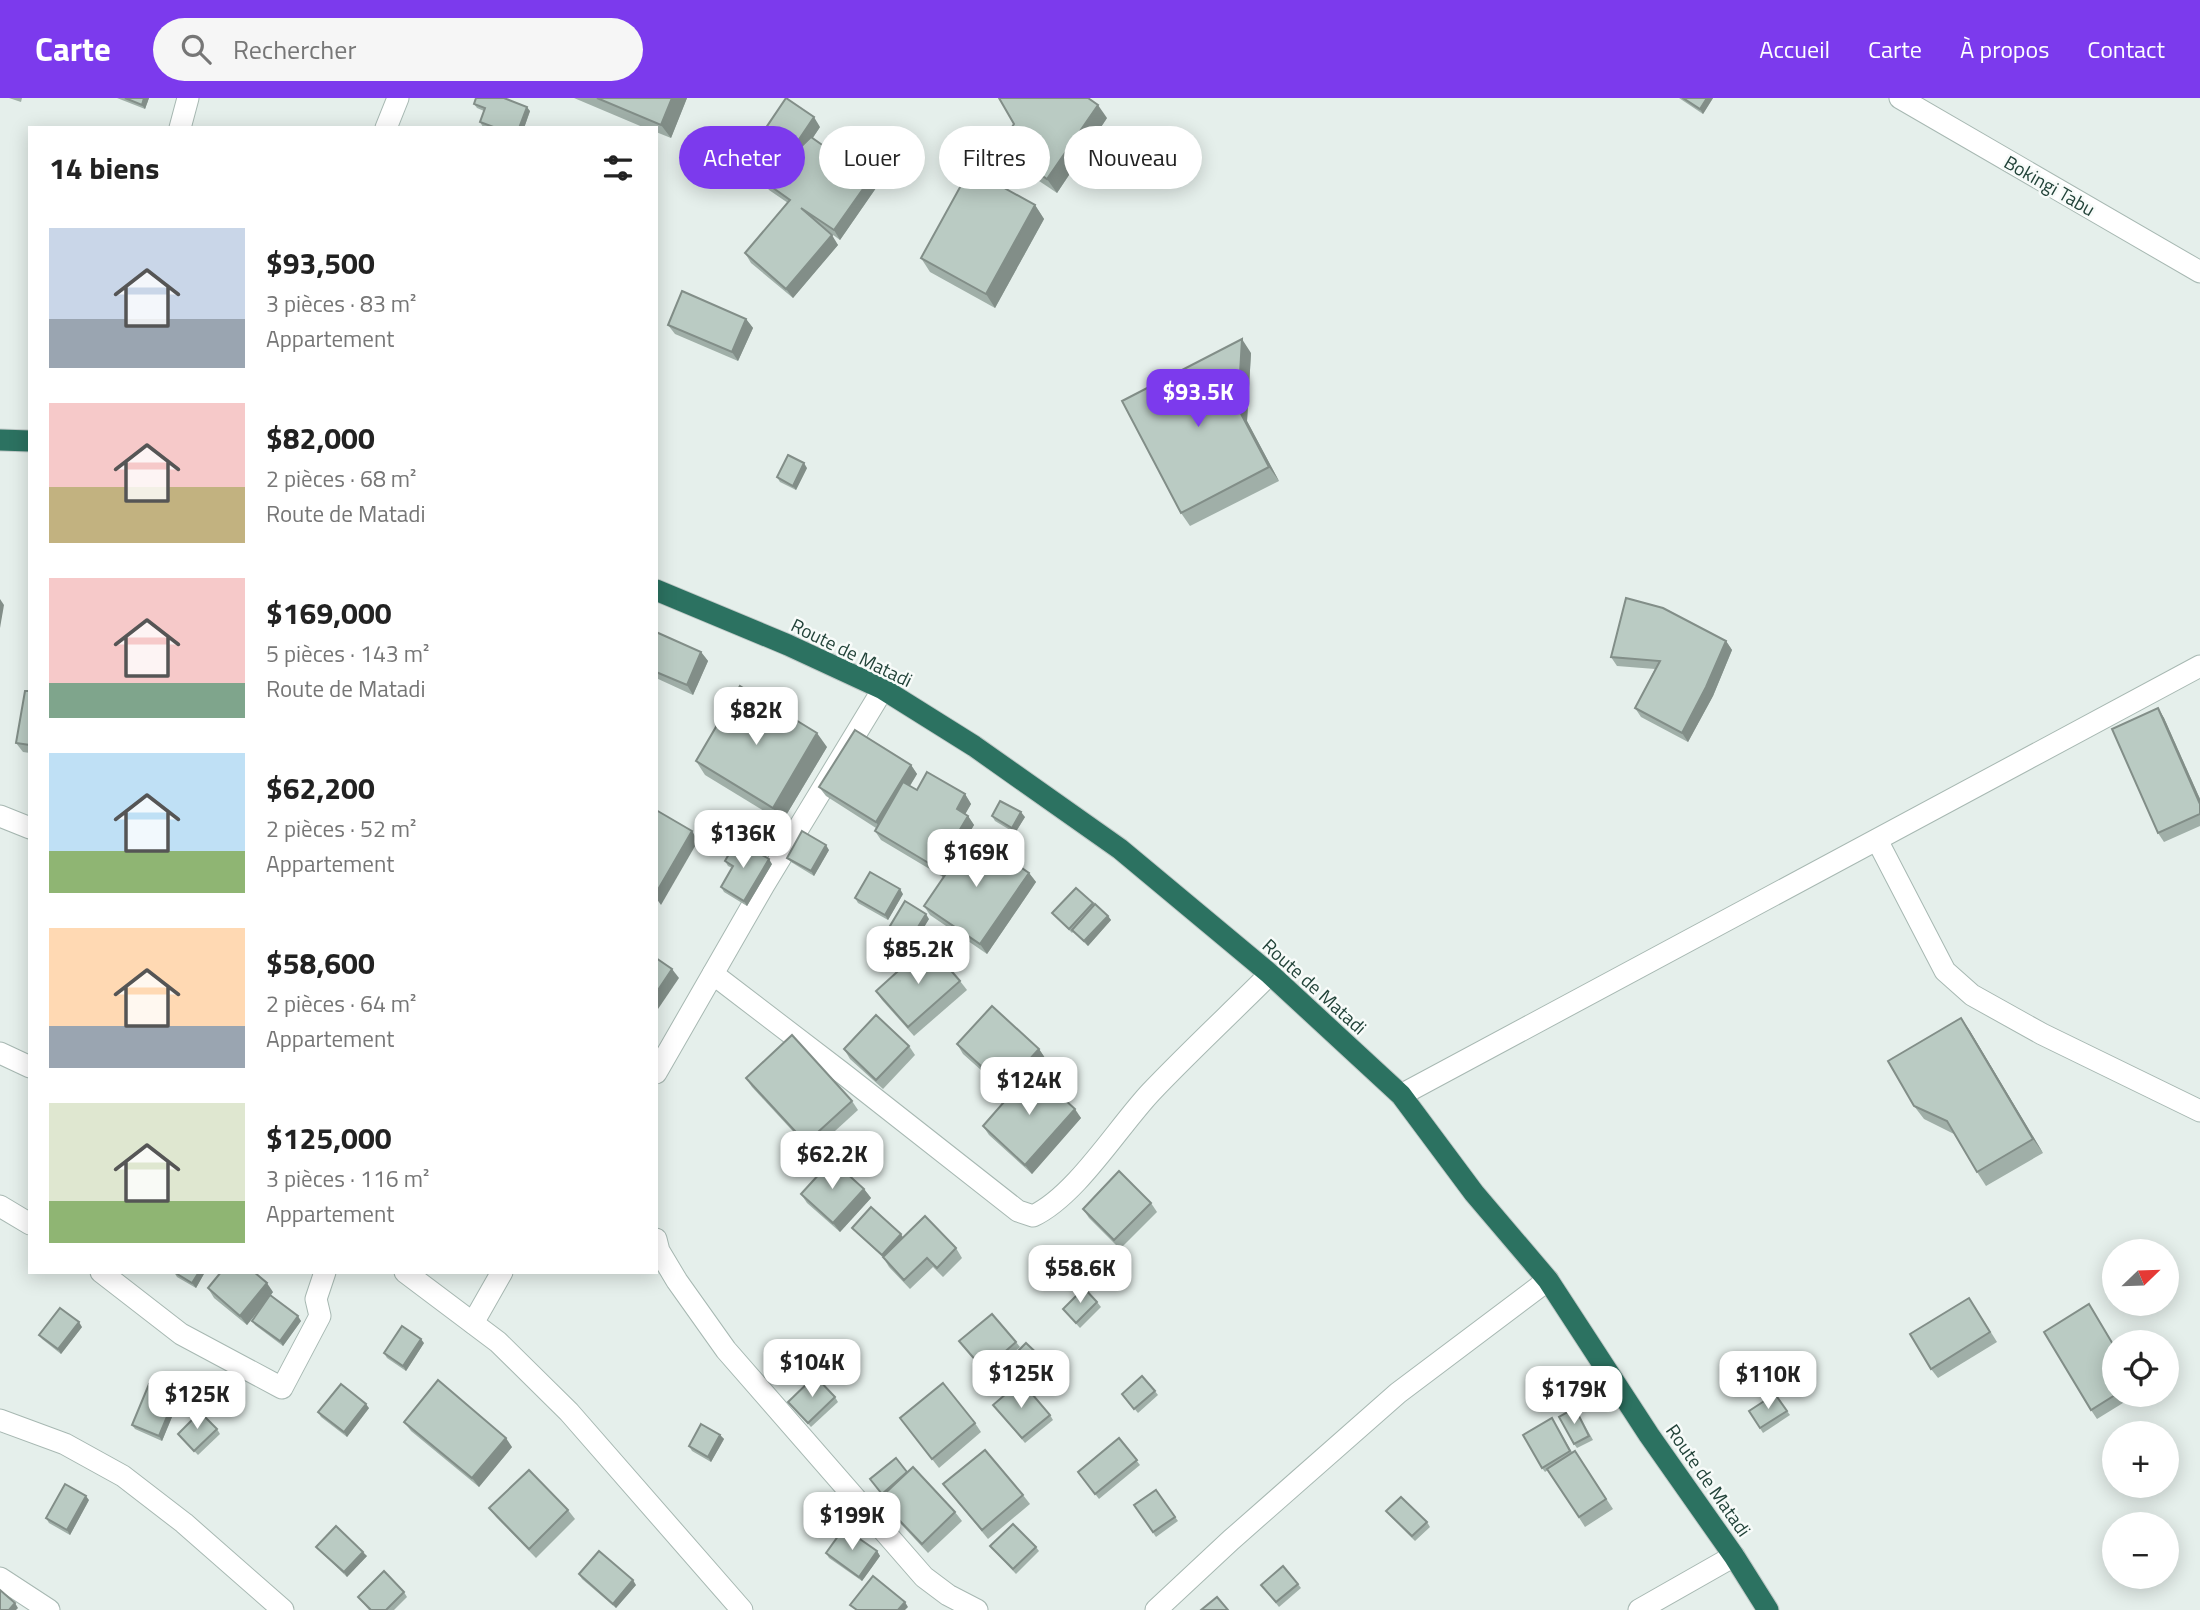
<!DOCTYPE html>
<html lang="fr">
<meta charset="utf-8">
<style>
:root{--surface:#fff;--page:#f6f6f6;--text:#222;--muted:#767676;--accent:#7c3aed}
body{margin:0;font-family:"Titillium Web",sans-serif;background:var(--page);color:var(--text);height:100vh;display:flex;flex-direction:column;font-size:26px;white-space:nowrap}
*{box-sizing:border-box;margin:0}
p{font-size:23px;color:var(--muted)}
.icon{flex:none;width:38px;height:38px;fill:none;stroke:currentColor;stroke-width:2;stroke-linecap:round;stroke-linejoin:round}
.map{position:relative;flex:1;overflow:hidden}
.details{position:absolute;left:28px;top:28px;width:630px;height:1148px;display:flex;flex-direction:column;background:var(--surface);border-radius:0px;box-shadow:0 4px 18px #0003}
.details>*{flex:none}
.hud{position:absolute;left:679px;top:28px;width:665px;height:63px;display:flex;gap:14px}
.needle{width:46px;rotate:67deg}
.controls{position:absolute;left:2102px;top:1141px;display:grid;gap:14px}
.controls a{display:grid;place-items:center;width:77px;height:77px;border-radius:50%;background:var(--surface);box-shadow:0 4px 18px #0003;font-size:35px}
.price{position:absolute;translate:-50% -60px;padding:0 16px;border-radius:14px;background:#fff;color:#222;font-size:23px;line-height:46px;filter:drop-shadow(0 2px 4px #0008)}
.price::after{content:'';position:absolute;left:50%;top:42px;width:21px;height:16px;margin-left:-10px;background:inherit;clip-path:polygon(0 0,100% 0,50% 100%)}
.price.on{background:var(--accent);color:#fff}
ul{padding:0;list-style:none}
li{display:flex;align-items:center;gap:21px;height:175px;padding:0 21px}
li span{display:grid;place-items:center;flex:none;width:196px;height:140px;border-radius:0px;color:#555}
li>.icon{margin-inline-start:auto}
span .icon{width:84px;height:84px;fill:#fffc;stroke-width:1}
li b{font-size:30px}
h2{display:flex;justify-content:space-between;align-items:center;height:84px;padding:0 21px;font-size:30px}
.chip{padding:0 24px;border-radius:32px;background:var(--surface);box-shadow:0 4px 18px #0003;font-size:24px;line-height:63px}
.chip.on{background:var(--accent);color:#fff}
header{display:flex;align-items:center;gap:42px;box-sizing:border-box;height:98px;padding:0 35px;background:var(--accent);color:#fff}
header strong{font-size:33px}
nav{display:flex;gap:38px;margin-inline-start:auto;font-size:24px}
.search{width:490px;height:63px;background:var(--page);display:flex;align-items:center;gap:18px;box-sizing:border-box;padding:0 24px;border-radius:38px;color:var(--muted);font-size:26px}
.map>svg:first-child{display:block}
</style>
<header>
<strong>Carte</strong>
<div class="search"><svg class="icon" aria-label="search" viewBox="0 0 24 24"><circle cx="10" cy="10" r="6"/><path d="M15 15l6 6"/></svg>Rechercher</div>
<nav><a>Accueil</a><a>Carte</a><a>À propos</a><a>Contact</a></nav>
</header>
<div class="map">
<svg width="2200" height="1512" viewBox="0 0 2200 1512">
<rect width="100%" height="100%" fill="#e5efeb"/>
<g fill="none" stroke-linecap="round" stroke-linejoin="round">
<defs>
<g id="minor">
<polyline points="1900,0 2200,174"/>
<polyline points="180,30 188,0"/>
<polyline points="386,30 398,0"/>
<polyline points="0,718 30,730"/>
<polyline points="1877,742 1945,873 1972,897 2042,936 2200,1013"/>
<path d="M 713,876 L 845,977 L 1018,1113 L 1033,1118 C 1076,1098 1118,1029 1151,994 C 1190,953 1231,915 1270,876"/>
<polyline points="0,955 30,969"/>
<polyline points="656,975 764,787 883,591"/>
<polyline points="1401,997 2200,568"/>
<polyline points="0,1108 30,1126"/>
<polyline points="656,1141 659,1153 677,1183 726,1252 924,1479 948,1497 977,1512"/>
<polyline points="101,1174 181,1236 282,1290 320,1218 316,1201 325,1174"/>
<polyline points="405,1174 498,1244 569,1314 742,1512"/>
<polyline points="473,1225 502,1174"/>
<polyline points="0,1322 65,1346 123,1378 184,1425 283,1512"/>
<polyline points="0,1480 49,1512"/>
<polyline points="1156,1512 1231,1442 1398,1295 1548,1182"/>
<polyline points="1639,1512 1734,1458"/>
</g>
<g id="highway">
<polyline points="0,342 30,343"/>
<polyline points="656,492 788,547 883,591 974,648 1120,751 1270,876 1401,997 1474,1095 1548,1182 1649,1337 1734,1458 1768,1512"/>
</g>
</defs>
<use href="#minor" stroke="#a7b8b2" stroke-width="23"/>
<use href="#highway" stroke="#c1cac8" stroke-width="23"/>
<use href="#minor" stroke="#fff" stroke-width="21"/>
<use href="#highway" stroke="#2c7261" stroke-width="21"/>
</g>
<g fill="#a0afa8">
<polygon points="9,0 22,0 21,4"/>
<polygon points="117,0 149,0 145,11"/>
<polygon points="574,0 687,0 671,40 656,34 656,30 645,30"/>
<polygon points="1679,0 1713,0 1703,16"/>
<polygon points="474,6 530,13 524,30 486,30 483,29 480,24 484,13 477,10"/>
<polygon points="1107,20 1057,95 1008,62 999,48"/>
<polygon points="820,29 812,41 876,90 840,142 825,131 838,147 793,200 751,165 745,155 788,105 769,92 762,82 778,70 760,58 753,49"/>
<polygon points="1035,107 1044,121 995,210 930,174 921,160"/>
<polygon points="746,221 753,230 738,263 675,236 668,227"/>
<polygon points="1251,255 1247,323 1279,383 1190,428 1181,415"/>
<polygon points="807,370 796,392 780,384 777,379"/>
<polygon points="656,534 701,554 708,563 693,597 656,580"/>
<polygon points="1726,543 1732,552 1713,598 1688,644 1641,619 1635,610 1655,571 1617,568 1611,559"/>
<polygon points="30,593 30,655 23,654 16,645"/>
<polygon points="2158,610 2164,620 2200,701 2200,728 2164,744 2158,735"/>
<polygon points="827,649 782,724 705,677 696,663"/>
<polygon points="911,667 917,676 910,688 917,692 965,696 971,706 965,716 968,718 974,727 943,779 881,742 875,733 876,730 826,698 819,689"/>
<polygon points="992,718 1025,719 1015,735 995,723"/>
<polygon points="829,752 814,778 791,764 787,760"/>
<polygon points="725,763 772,766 747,808 724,794 721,789 732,770 728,768"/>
<polygon points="1029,775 1036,784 987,856 930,817 924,808"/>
<polygon points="903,796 888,822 858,805 855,800"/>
<polygon points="1093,805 1108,818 1111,822 1088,848 1073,834 1072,835 1052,815"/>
<polygon points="929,821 908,855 888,842 884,838"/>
<polygon points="960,883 967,892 914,938 882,902 876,893"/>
<polygon points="1961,920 1970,933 2043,1055 1986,1088 1977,1074 1954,1036 1924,1021 1914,1008"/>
<polygon points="957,946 1039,951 1045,960 1034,973 1081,1020 1032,1076 989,1037 983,1028 1009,997 963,956"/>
<polygon points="909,948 915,957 883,991 850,961 844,951"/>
<polygon points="746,980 852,1003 858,1012 812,1054 752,989"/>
<polygon points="864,1091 871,1100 840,1134 807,1105 801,1096"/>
<polygon points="1151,1105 1157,1114 1120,1151 1089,1120 1083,1111"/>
<polygon points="852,1130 956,1150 962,1160 943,1179 933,1169 910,1191 889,1169 883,1159 856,1134"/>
<polygon points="174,1174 205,1174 196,1190 177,1179"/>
<polygon points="208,1190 273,1194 271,1197 301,1223 283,1248 255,1227 252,1223 260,1211 247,1227 214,1200"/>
<polygon points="1097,1204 1101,1209 1080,1230 1063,1211"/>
<polygon points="2089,1206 2095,1216 2114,1297 2136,1297 2097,1321 2091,1312"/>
<polygon points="1975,1209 1997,1244 1938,1280 1931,1271"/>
<polygon points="82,1229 61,1256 42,1241 39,1237"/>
<polygon points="959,1243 1016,1244 1020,1249 987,1277"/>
<polygon points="424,1245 406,1273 387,1260 384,1255"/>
<polygon points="1010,1261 1045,1263 1048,1268 1032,1284"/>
<polygon points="1155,1293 1158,1297 1138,1315 1122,1296"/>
<polygon points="1775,1296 1790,1317 1763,1335 1749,1313"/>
<polygon points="835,1299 838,1304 811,1329 788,1304"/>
<polygon points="179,1302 162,1343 135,1331 132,1327"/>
<polygon points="993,1307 1050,1317 1053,1322 1025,1345"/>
<polygon points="369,1310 347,1339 321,1319 318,1314"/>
<polygon points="1575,1310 1593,1342 1577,1350 1574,1346"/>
<polygon points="900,1320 975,1325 981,1334 939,1370"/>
<polygon points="404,1324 512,1349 479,1389 411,1333"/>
<polygon points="1555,1325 1572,1354 1575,1353 1613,1411 1585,1429 1548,1372 1545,1374 1542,1370"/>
<polygon points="217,1331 220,1336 198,1357 178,1336"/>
<polygon points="720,1337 724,1341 711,1364 692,1353 689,1348"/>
<polygon points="1119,1340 1140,1367 1099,1401 1078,1374"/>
<polygon points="907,1374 955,1414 962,1423 928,1455 886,1410 879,1401 883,1398 870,1381"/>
<polygon points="943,1386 1023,1397 1030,1406 988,1441"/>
<polygon points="1156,1392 1178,1423 1156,1439 1134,1407"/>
<polygon points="89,1402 70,1437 49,1425 46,1420"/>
<polygon points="489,1410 568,1412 575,1421 536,1460 496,1419"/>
<polygon points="1386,1413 1427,1424 1430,1429 1415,1443 1390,1418"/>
<polygon points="990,1448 1036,1449 1039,1453 1016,1476"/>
<polygon points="316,1449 367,1458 347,1479 320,1453"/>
<polygon points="877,1453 880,1458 862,1483 829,1460 826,1455"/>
<polygon points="579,1476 636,1487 616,1510 582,1481"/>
<polygon points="1298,1486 1301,1490 1279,1509 1261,1487"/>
<polygon points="404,1494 407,1499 394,1512 369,1512 358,1499"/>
</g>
<g fill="#828e88">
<polygon points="144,0 149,0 145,11 142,7"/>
<polygon points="672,0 687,0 671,40 661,27"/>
<polygon points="1707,0 1713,0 1703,16 1700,11"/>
<polygon points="1098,7 1107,20 1057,95 1047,81"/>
<polygon points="527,9 530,13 524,30 519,30"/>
<polygon points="814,19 820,29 788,77 781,68"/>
<polygon points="870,81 876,90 840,142 834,132"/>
<polygon points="1035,107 1044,121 995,210 986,196"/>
<polygon points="832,137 838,147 793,200 786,191"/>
<polygon points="746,221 753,230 738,263 732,254"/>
<polygon points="1242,241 1251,255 1247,323 1279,383 1269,369 1238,310"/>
<polygon points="804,365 807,370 796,392 793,388"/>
<polygon points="0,501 4,507 0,530"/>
<polygon points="1726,543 1732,552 1713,598 1688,644 1682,635"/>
<polygon points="701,554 708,563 693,597 687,587"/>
<polygon points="2158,610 2164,620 2200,701 2200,706"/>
<polygon points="817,635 827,649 782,724 773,710"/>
<polygon points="911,667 917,676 882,733 876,724"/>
<polygon points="965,696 971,706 963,720 957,711"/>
<polygon points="1021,714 1025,719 1015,735 1012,730"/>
<polygon points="968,718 974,727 943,779 937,770"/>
<polygon points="692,733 698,743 661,807 656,800 656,795"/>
<polygon points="826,747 829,752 814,778 811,773"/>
<polygon points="769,761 772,766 747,808 744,803"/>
<polygon points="1029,775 1036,784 987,856 980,846"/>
<polygon points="900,791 903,796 888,822 885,817"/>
<polygon points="926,816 929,821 908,855 905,850"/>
<polygon points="1108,818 1111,822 1088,848 1084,843"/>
<polygon points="672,871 679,880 656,914 656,895"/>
<polygon points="1961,920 1970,933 2043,1055 2033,1041"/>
<polygon points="1039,951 1045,960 1011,999 1004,989"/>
<polygon points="1075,1011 1081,1020 1032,1076 1025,1067"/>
<polygon points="864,1091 871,1100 840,1134 833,1125"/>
<polygon points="901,1136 904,1141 885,1162 882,1157"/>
<polygon points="199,1174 205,1174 196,1190 192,1185"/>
<polygon points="267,1185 273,1194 247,1227 240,1218"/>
<polygon points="298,1218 301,1223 283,1248 280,1243"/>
<polygon points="79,1224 82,1229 61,1256 58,1251"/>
<polygon points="421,1241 424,1245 406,1273 403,1268"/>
<polygon points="176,1297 179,1302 162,1343 159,1338"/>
<polygon points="366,1306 369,1310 347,1339 344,1334"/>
<polygon points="720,1337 724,1341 711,1364 708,1359"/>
<polygon points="506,1340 512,1349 479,1389 472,1380"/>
<polygon points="86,1398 89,1402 70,1437 67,1432"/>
<polygon points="877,1453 880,1458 862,1483 859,1479"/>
<polygon points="363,1454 367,1458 347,1479 344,1474"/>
<polygon points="633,1482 636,1487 616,1510 613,1506"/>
<polygon points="905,1504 908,1509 905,1512 898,1512"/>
<polygon points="15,1505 18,1510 16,1512 9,1512"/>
</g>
<g fill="#bacbc3" stroke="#828e88" stroke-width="2">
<polygon points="125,0 144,0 142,7"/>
<polygon points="476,0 504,0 527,9 519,30 496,30 480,24 485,10 474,6"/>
<polygon points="597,0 672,0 661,27"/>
<polygon points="786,0 814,19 781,68 811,39 870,81 834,132 801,110 832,137 786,191 745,155 790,102 762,82 781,68 753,49"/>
<polygon points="999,0 1088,0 1098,7 1047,81 999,48 1014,26"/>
<polygon points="1683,0 1707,0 1700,11"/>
<polygon points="970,71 1035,107 986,196 921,160"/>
<polygon points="682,193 746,221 732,254 668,227"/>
<polygon points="1242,241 1238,310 1269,369 1181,415 1122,303"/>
<polygon points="788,357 804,365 793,388 777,379"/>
<polygon points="1626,500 1663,510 1726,543 1706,589 1682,635 1635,610 1660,563 1611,559"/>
<polygon points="656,534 701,554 687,587 656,574"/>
<polygon points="740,588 817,635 773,710 696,663"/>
<polygon points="25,593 30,593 30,647 16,645"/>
<polygon points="2158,610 2200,706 2200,716 2158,735 2112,631"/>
<polygon points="855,632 911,667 876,724 819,689"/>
<polygon points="927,674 965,696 957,711 968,718 937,770 875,733 903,684 917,692"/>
<polygon points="1000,703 1021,714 1012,730 992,718"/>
<polygon points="656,712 692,733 656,795"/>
<polygon points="802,733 826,747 811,773 787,760"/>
<polygon points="973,736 1029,775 980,846 924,808"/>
<polygon points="737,742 769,761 744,803 721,789 733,768 725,763"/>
<polygon points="870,774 900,791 885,817 855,800"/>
<polygon points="1076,790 1093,805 1069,831 1052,815"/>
<polygon points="905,803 926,816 905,850 884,838"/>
<polygon points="1095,806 1108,818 1084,843 1072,832"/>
<polygon points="928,846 960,883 908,929 876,893"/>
<polygon points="656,860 672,871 656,895"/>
<polygon points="992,908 1039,951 1004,989 957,946"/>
<polygon points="876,917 909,948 876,982 844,951"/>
<polygon points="1961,920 2033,1041 1977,1074 1947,1023 1914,1008 1888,963"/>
<polygon points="792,937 852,1003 806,1045 746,980"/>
<polygon points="1032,972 1075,1011 1025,1067 983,1028"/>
<polygon points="832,1062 864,1091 833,1125 801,1096"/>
<polygon points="1119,1073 1151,1105 1114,1142 1083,1111"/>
<polygon points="871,1109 901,1136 882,1157 852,1130"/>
<polygon points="925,1118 956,1150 937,1170 927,1160 904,1182 883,1159"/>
<polygon points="174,1174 199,1174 192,1185"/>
<polygon points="221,1174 254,1174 267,1185 240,1218 208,1190"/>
<polygon points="1084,1190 1097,1204 1076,1225 1063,1211"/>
<polygon points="270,1197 298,1218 280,1243 252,1223"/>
<polygon points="1969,1200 1990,1234 1931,1271 1910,1236"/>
<polygon points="2089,1206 2114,1248 2115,1297 2091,1312 2044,1234"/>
<polygon points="60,1210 79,1224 58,1251 39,1237"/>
<polygon points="992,1216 1016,1244 984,1272 959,1243"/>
<polygon points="402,1228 421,1241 403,1268 384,1255"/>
<polygon points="1026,1245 1045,1263 1028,1279 1010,1261"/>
<polygon points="815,1278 835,1299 808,1325 788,1304"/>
<polygon points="1142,1278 1155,1293 1134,1311 1122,1296"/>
<polygon points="438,1282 506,1340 472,1380 404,1324"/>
<polygon points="1021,1283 1050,1317 1022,1340 993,1307"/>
<polygon points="943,1285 975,1325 932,1361 900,1320"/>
<polygon points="149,1286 176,1297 159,1338 132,1327"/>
<polygon points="341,1286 366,1306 344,1334 318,1314"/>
<polygon points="1775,1296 1787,1313 1760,1330 1749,1313"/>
<polygon points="1575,1310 1589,1338 1574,1346 1559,1319"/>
<polygon points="200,1314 217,1331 194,1353 178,1336"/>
<polygon points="1552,1320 1570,1353 1542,1370 1523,1337"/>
<polygon points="701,1326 720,1337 708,1359 689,1348"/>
<polygon points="1119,1340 1137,1362 1095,1396 1078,1374"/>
<polygon points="985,1352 1023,1397 982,1432 943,1386"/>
<polygon points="1575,1353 1606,1401 1579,1419 1547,1371"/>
<polygon points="896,1360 907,1374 882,1396 870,1381"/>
<polygon points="913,1369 955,1414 922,1446 879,1401"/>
<polygon points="529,1372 568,1412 529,1451 489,1410"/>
<polygon points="65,1386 86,1398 67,1432 46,1420"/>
<polygon points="1156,1392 1175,1419 1153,1434 1134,1407"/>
<polygon points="1401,1399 1427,1424 1412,1438 1386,1413"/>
<polygon points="1013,1426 1036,1449 1013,1471 990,1448"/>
<polygon points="336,1428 363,1454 344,1474 316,1449"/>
<polygon points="844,1430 877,1453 859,1479 826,1455"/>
<polygon points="599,1453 633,1482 613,1506 579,1476"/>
<polygon points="1283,1468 1298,1486 1276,1504 1261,1487"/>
<polygon points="384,1473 404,1494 386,1512 371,1512 358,1499"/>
<polygon points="873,1478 905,1504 898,1512 857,1512 850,1507"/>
<polygon points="0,1492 15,1505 9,1512 0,1512"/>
<polygon points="1217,1499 1228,1512 1201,1512"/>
</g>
<g text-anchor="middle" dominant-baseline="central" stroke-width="5" stroke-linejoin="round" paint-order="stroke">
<g font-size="19" fill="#224339" stroke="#f7fbf9">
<text transform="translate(2050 87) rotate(30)">Bokingi Tabu</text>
<text transform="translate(852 554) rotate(26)">Route de Matadi</text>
<text transform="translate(1315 888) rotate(42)">Route de Matadi</text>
<text transform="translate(1709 1382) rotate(55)">Route de Matadi</text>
</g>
</g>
</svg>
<div class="controls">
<a><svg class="needle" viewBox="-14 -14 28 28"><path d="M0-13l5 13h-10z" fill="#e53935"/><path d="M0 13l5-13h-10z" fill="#767676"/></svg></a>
<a><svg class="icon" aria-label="locate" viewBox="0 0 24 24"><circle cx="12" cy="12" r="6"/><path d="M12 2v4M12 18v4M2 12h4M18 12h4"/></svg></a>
<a>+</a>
<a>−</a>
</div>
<b class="price on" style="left:1198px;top:331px">$93.5K</b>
<b class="price" style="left:756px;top:649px">$82K</b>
<b class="price" style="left:743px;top:772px">$136K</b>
<b class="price" style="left:976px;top:791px">$169K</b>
<b class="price" style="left:918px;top:888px">$85.2K</b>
<b class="price" style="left:1029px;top:1019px">$124K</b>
<b class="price" style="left:832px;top:1093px">$62.2K</b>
<b class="price" style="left:1080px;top:1207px">$58.6K</b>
<b class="price" style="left:812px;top:1301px">$104K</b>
<b class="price" style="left:1021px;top:1312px">$125K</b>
<b class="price" style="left:1768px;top:1313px">$110K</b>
<b class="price" style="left:1574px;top:1328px">$179K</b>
<b class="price" style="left:197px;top:1333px">$125K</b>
<b class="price" style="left:852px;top:1454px">$199K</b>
<div class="hud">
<a class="chip on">Acheter</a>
<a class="chip">Louer</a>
<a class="chip">Filtres</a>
<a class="chip">Nouveau</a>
</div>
<section class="details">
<h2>14 biens<svg class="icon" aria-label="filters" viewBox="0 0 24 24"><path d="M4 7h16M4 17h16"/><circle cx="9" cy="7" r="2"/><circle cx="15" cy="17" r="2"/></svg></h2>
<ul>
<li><span style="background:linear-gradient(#c9d6e8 65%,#9aa5b1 0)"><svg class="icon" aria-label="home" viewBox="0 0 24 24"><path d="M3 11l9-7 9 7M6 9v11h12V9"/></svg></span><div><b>$93,500</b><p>3 pièces · 83 m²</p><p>Appartement</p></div></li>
<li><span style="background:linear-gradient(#f6c9c9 60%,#c2b280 0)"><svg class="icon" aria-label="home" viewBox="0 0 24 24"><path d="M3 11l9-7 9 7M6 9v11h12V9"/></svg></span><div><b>$82,000</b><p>2 pièces · 68 m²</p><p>Route de Matadi</p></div></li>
<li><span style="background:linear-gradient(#f6c9c9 75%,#7fa58c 0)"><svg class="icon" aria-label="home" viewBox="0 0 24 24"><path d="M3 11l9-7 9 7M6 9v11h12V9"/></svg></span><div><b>$169,000</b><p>5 pièces · 143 m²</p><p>Route de Matadi</p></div></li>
<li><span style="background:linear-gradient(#bfe0f5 70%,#8fb573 0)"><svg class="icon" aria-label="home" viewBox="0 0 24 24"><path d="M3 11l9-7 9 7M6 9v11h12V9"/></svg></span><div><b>$62,200</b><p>2 pièces · 52 m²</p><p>Appartement</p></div></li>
<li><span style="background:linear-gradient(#ffd9b3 70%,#9aa5b1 0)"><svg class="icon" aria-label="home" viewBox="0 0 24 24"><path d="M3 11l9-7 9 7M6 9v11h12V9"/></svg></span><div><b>$58,600</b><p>2 pièces · 64 m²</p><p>Appartement</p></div></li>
<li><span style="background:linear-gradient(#dfe7d0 70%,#8fb573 0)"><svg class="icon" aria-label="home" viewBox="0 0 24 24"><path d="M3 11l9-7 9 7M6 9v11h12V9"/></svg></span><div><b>$125,000</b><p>3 pièces · 116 m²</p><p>Appartement</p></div></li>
</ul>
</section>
</div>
